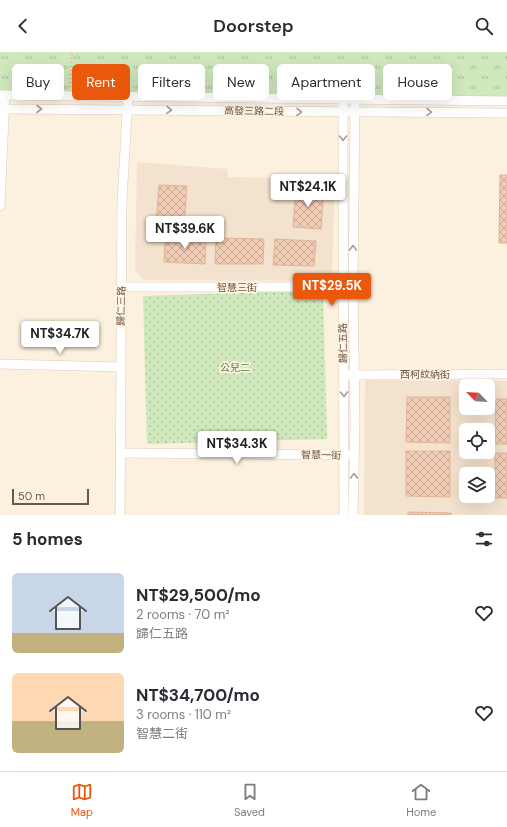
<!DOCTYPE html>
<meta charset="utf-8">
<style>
:root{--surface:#fff;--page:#f2f2f3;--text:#2b2b33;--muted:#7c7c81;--line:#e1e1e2;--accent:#ea580c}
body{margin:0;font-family:"DM Sans","Noto Sans TC",sans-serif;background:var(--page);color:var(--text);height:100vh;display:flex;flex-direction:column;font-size:15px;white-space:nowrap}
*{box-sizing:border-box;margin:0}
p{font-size:13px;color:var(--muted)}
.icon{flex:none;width:22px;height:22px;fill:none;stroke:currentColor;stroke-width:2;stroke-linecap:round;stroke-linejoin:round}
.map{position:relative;height:463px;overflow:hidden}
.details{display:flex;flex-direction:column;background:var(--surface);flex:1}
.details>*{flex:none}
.top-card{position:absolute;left:12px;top:12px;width:483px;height:36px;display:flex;gap:8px}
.needle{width:26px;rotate:295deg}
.controls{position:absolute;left:459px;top:327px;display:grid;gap:8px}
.controls a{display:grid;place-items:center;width:36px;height:36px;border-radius:6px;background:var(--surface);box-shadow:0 4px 16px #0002;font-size:20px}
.scale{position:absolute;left:12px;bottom:10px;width:77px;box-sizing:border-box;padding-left:4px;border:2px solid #715647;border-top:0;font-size:11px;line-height:14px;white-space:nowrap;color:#715647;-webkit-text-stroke:3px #fff4e4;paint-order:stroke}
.price{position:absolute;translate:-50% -34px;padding:0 9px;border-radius:4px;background:#fff;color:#222;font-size:13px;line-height:26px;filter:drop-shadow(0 1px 2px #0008)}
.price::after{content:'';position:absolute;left:50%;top:24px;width:12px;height:9px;margin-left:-6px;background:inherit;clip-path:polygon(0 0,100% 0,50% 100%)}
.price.active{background:var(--accent);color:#fff}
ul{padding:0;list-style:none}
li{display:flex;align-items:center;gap:12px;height:100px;padding:0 12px}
li span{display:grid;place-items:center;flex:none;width:112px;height:80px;border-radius:6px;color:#555}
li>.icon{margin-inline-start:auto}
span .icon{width:48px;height:48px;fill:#fffc;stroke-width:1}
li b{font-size:17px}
h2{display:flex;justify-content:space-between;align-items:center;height:48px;padding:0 12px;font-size:17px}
.pill{padding:0 14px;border-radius:6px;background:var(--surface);box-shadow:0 4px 16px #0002;font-size:14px;line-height:36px}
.pill.active{background:var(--accent);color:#fff}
header{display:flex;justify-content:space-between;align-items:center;height:52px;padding:0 12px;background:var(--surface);font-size:18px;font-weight:600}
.tabs{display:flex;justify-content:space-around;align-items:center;height:56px;border-top:1px solid var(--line);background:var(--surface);font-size:11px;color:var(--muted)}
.tabs a{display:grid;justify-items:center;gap:2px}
.tabs .active{color:var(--accent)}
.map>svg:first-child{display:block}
</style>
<header><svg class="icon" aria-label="back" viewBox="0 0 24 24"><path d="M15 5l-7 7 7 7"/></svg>Doorstep<svg class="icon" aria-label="search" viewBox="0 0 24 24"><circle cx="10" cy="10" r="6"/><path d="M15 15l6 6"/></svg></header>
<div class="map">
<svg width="507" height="463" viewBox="0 0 507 463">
<defs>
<pattern id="grass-tufts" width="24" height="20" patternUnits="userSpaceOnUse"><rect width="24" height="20" fill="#cfe9bd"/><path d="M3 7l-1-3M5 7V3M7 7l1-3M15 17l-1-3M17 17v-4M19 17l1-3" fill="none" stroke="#acc09b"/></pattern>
<pattern id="park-dots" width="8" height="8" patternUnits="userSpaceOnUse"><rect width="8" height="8" fill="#cfe9bd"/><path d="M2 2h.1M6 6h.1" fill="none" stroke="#acc09b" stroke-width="1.8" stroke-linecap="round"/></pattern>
<pattern id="building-cross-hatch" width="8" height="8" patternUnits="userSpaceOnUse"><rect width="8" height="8" fill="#f1cdb6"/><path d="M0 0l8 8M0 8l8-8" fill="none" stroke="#c8a996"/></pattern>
</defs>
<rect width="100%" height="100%" fill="#fcf0de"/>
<g fill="#f3e2cd" fill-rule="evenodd">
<polygon points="137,110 227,117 228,125 335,127 332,219 323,229 144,228 135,218"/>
<path d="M 365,328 L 507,329 L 507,463 L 364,463 ZM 466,334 L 488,334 L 488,356 L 466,356 ZM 466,378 L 488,378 L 488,400 L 466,400 ZM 466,422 L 488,422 L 488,444 L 466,444 Z"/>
</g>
<polygon fill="url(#grass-tufts)" points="0,0 507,0 507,48 0,43"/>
<polygon fill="url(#park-dots)" points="323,238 327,387 147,392 143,244"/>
<g fill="url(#building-cross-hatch)" stroke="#e4b396">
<polygon points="500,123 507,123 507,191 499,191"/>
<polygon points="159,133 187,134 184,175 156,173"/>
<polygon points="296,135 324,137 321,177 293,175"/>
<polygon points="165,185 206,186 205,212 164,210"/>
<polygon points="216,186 264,187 263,212 215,212"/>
<polygon points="275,187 316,189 314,214 273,213"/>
<polygon points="407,345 450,345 450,391 406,390"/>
<polygon points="496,347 507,347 507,392 495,392"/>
<polygon points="406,399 450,399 450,445 406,444"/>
<rect x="495" y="401" width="12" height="45"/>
<polygon points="408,460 451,461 451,463 408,463"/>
</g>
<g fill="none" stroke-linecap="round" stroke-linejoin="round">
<defs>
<g id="minor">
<polyline points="0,43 507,49"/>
<polyline points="343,54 344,463"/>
<polyline points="0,57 507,61"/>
<polyline points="0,154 5,43"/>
<polyline points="121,235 347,235"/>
<polyline points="0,312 120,315"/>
<polyline points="347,323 507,322"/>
<polyline points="121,401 351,403"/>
<polyline points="120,463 122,149 128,45"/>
<polyline points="353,463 355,369 353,235 355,54"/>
</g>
</defs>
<use href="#minor" stroke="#dfccba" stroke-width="10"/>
<polyline stroke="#d5b09a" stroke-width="2" stroke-dasharray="1 3" stroke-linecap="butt" points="70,35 72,0"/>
<use href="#minor" stroke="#fff" stroke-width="9"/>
</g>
<defs><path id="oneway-chevron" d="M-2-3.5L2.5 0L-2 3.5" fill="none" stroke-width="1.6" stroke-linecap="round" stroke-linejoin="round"/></defs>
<g stroke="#aa9a91">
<use href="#oneway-chevron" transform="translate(39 57)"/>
<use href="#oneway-chevron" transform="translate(169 58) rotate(1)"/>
<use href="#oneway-chevron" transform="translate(299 60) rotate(1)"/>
<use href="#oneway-chevron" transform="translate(429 60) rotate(1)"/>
<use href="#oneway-chevron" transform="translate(343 86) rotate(90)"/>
<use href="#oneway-chevron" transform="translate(353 196) rotate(-90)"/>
<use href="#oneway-chevron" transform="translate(344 342) rotate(89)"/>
<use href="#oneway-chevron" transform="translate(354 424) rotate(-89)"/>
</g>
<g text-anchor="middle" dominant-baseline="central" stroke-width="3.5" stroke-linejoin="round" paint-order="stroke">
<g font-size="10" fill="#715647" stroke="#fff4e4">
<text transform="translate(254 59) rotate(1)">高發三路二段</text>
<text x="237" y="235">智慧三街</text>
<text transform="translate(121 254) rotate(-89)">歸仁三路</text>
<text transform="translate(343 291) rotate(-91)">歸仁五路</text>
<text x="425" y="322">西柯紋納街</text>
<text transform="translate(321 403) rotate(1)">智慧一街</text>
</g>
<g font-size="10" fill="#50783f" stroke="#fff4e4">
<text x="235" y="315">公兒二</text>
</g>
</g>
</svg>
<div class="controls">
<a><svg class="needle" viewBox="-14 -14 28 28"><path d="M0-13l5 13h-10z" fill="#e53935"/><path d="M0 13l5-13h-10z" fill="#7c7c81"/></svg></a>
<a><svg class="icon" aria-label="locate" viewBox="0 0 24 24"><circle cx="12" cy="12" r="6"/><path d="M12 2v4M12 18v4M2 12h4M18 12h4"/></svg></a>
<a><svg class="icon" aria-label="layers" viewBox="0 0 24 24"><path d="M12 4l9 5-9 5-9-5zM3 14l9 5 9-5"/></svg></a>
</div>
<div class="scale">50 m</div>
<b class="price" style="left:308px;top:156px">NT$24.1K</b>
<b class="price" style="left:185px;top:198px">NT$39.6K</b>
<b class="price active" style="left:332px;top:255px">NT$29.5K</b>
<b class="price" style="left:60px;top:303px">NT$34.7K</b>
<b class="price" style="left:237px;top:413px">NT$34.3K</b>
<div class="top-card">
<a class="pill">Buy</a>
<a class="pill active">Rent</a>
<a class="pill">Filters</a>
<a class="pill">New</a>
<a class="pill">Apartment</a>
<a class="pill">House</a>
</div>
</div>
<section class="details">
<h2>5 homes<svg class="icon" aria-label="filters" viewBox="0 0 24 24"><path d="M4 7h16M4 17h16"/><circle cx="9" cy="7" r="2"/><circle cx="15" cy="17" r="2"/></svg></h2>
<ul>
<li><span style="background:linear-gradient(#c9d6e8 75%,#c2b280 0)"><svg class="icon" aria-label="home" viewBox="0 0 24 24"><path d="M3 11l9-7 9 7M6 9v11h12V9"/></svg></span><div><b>NT$29,500/mo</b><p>2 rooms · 70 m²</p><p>歸仁五路</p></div><svg class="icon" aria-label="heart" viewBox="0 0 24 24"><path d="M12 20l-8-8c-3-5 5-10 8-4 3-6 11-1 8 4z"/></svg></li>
<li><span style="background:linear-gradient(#ffd9b3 60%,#c2b280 0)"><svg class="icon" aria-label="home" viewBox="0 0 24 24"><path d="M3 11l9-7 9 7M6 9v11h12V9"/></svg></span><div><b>NT$34,700/mo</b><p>3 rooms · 110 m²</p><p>智慧二街</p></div><svg class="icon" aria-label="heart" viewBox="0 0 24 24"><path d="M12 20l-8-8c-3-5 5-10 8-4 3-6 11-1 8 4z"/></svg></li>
</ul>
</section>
<nav class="tabs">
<a class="active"><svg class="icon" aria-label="map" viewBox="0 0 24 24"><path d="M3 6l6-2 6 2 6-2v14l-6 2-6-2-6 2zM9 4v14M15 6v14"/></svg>Map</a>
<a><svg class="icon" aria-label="saved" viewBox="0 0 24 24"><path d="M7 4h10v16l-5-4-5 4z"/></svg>Saved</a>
<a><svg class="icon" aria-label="home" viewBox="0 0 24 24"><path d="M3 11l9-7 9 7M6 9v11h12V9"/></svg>Home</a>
</nav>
